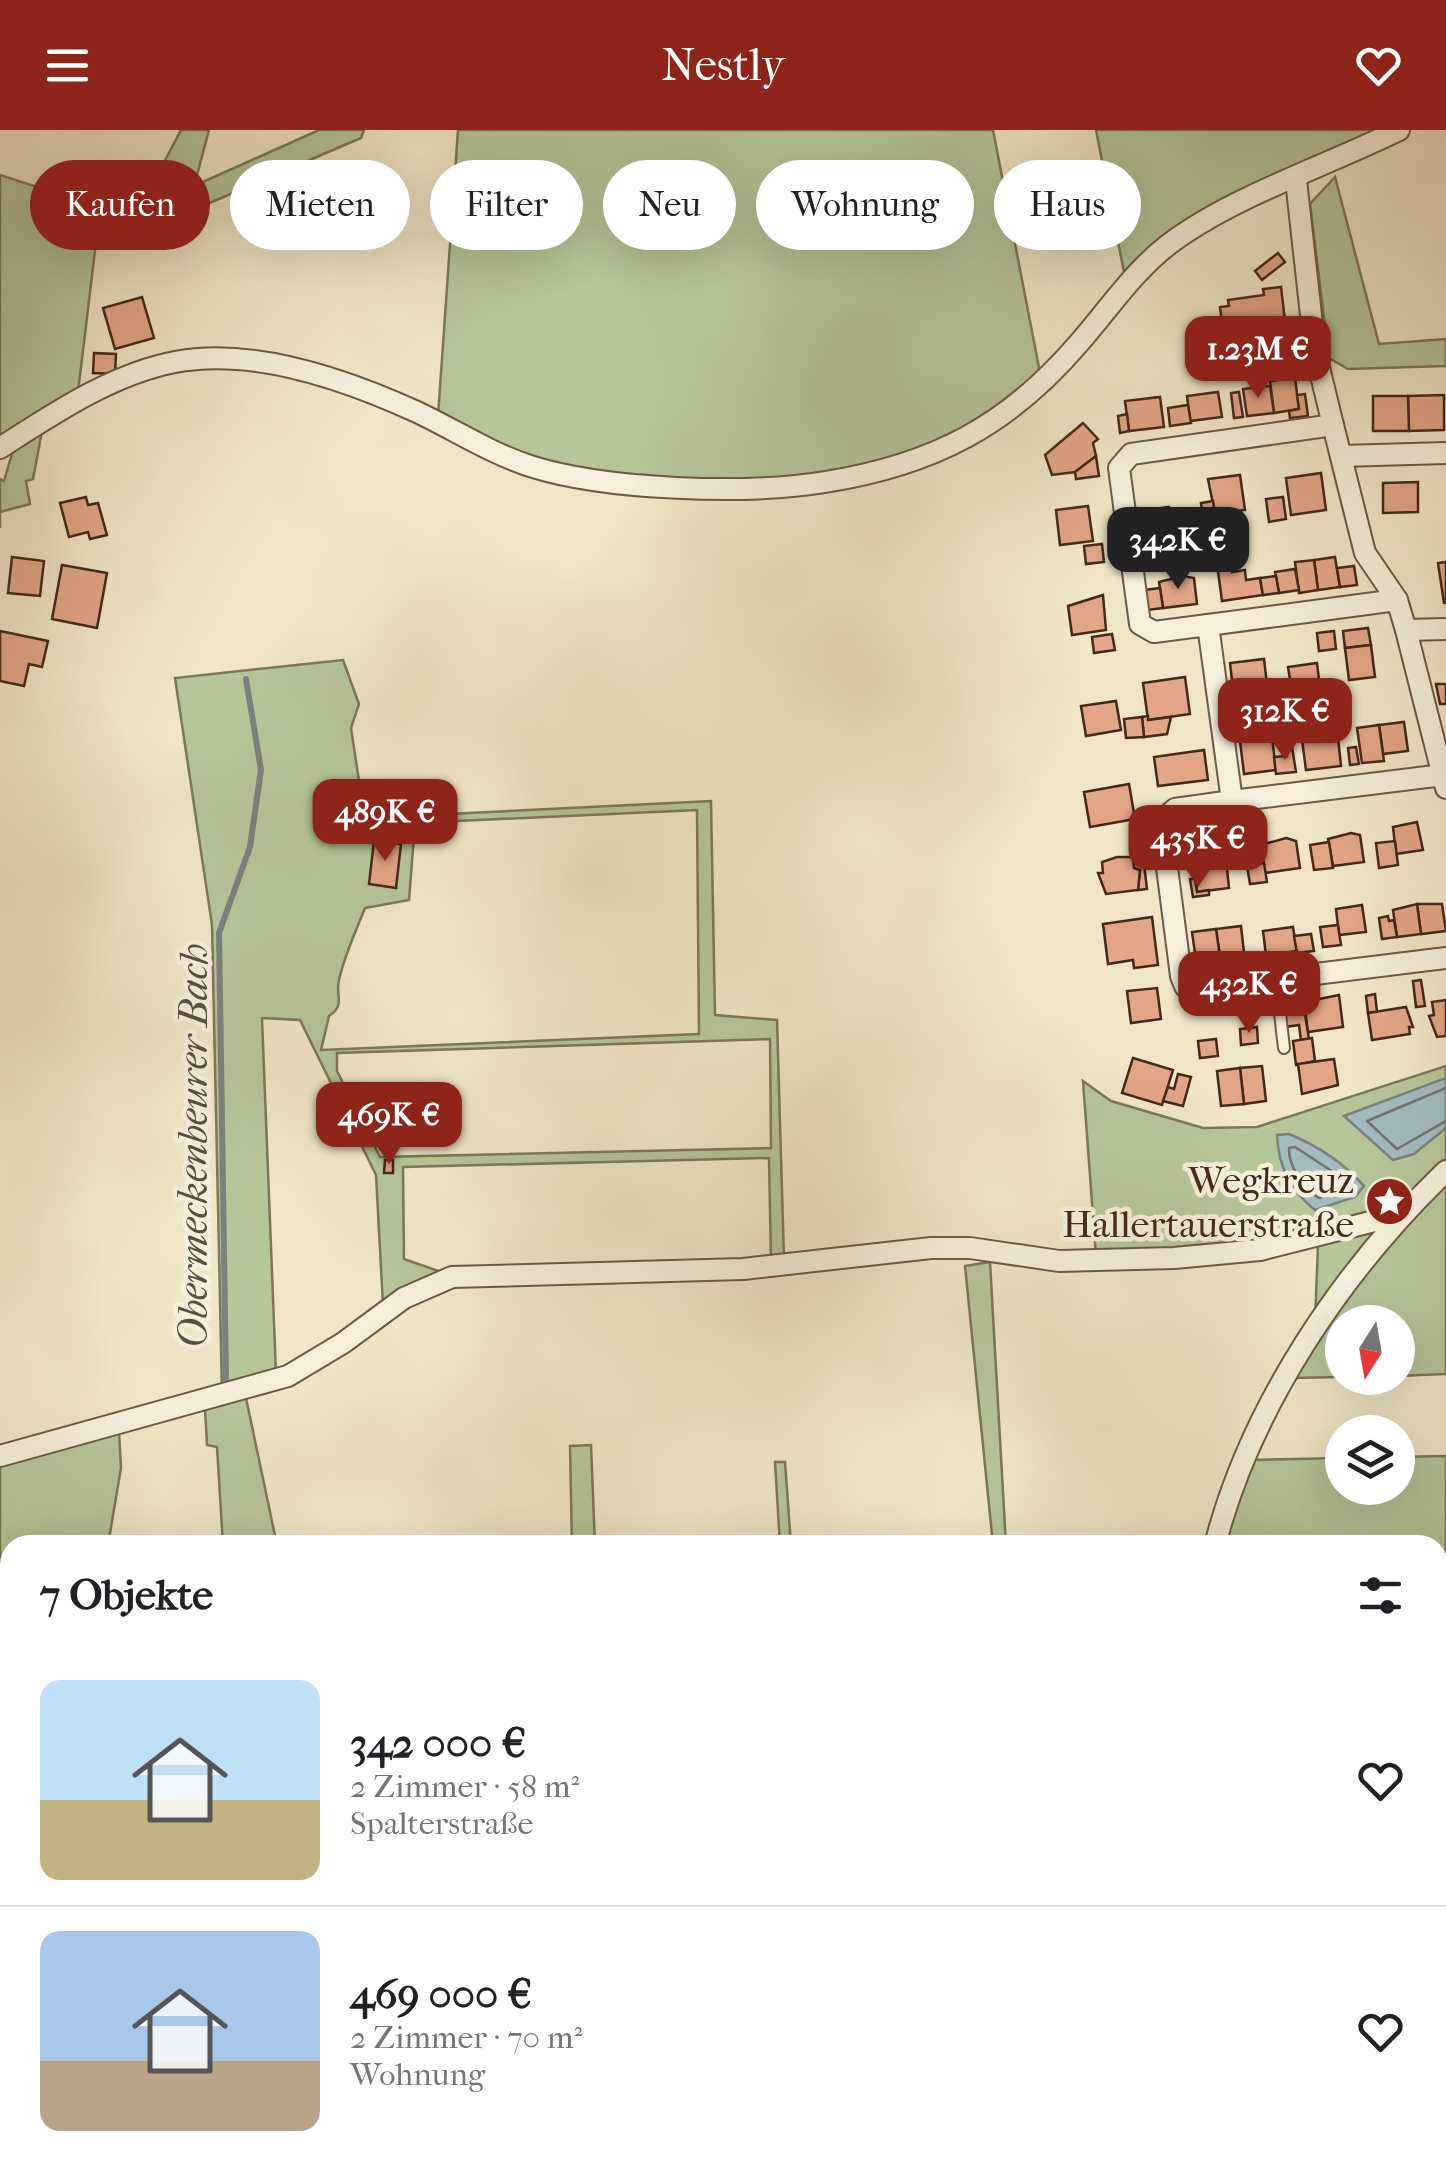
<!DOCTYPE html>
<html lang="de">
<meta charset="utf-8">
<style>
:root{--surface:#fff;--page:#f2f2f2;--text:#202124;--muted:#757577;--line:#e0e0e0;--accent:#8f2418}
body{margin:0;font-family:"IM FELL French Canon",serif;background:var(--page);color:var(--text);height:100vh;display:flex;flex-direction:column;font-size:38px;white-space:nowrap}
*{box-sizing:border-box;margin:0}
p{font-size:32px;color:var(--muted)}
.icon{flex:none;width:55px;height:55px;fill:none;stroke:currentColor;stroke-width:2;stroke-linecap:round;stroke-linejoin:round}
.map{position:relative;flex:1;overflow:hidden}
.details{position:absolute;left:0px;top:1405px;width:1448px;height:640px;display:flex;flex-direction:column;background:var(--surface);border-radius:30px 30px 0 0;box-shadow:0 10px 40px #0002}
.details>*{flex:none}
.top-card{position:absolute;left:30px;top:30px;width:1388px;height:90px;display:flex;gap:20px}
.needle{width:65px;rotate:191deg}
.buttons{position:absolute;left:1325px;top:1175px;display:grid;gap:20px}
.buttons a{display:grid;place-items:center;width:90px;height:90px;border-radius:50%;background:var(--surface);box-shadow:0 10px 40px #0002;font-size:50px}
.price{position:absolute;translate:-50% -85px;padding:0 22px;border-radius:20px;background:var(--accent);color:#fff;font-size:32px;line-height:65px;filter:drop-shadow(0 2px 5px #0008)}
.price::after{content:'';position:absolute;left:50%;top:60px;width:30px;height:22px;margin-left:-15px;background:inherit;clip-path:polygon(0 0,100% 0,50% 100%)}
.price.current{background:#222;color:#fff}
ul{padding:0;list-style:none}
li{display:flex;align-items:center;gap:30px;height:250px;padding:0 40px}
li+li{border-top:2px solid var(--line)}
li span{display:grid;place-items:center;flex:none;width:280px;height:200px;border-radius:20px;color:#555}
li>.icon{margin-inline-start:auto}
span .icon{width:120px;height:120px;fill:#fffc;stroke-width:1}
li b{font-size:42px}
h2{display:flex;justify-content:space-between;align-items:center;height:120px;padding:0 40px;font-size:42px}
.tag{padding:0 35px;border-radius:45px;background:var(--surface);box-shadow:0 10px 40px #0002;font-size:35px;line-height:90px}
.tag.current{background:var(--accent);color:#fff}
header{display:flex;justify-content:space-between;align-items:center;height:130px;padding:0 40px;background:var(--accent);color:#fff;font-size:45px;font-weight:600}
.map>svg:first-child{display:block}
</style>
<header><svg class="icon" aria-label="menu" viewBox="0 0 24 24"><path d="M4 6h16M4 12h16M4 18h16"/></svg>Nestly<svg class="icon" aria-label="heart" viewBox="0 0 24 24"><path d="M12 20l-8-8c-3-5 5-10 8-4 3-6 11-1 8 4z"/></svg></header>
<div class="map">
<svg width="1446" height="2045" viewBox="0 0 1446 2045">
<rect width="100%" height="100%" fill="#f0e6c7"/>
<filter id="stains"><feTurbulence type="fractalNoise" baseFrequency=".002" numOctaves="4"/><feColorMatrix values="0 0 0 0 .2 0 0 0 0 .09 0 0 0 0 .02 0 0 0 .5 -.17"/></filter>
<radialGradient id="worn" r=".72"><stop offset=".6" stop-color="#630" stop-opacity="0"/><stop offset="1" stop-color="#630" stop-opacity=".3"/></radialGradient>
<g fill="#b5c699" stroke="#7c775a" stroke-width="2.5" fill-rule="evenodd">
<polygon points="181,0 209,0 194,56 319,0 364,0 361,8 177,87 97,104 78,262 0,313 0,45 96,76 139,79"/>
<polygon points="458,0 993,0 1041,248 985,291 887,333 791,351 645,348 548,336 438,286"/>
<polygon points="1096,0 1375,0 1281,47 1125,147"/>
<polygon points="1335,47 1379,214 1446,209 1446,236 1348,239 1329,228 1310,74"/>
<polygon points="42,301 33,349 26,351 30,374 0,382 0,398 0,349 4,351 14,317"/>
<path d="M 343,530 L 359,574 L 351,598 L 361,664 L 389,687 L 711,671 L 715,885 L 777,890 L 784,1129 L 771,1132 L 769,1028 L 403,1037 L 404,1129 L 444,1143 L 383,1175 L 376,1045 L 300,890 L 262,888 L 276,1244 L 222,1263 L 212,795 L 175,548 ZM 697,680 L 699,904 L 321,920 L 329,886 C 346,875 335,865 339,850 C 344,826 356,801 365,778 L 409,770 L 415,693 ZM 770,909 L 771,1018 L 380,1027 L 337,941 L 337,923 Z"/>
<polygon points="1446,936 1446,1033 1393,1080 1281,1110 1096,1127 1083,951 1111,971 1203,998 1257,997"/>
<polygon points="1446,1051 1446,1244 1398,1246 1398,1192 1342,1192 1342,1247 1293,1248 1347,1164"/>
<polygon points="1372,1099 1381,1108 1315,1191 1318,1115"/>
<polygon points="990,1132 1006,1415 993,1415 965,1136"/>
<polygon points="246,1268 277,1415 223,1415 217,1317 207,1315 205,1279"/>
<polygon points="119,1301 121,1338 108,1415 10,1415 10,1852 0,1849 0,1334"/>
<polygon points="591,1315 595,1415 572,1415 570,1316"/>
<polygon points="1446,1326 1446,1534 1438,1535 1438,1415 1220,1415 1251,1330 1342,1328 1342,1358 1398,1358 1398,1327"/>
<polygon points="775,1332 785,1332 791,1415 780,1415"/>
<polygon points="10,1928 10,2035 27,2035 26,2045 0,2045"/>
<polygon points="101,2035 216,2035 219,2045 100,2045"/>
<polygon points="860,2035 954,2035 938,2045 863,2045"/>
</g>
<g fill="#a1bcc1" stroke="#7b817f" stroke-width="2.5">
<polygon points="1446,948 1446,998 1414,1024 1393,1030 1344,986"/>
<path d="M 1289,1004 C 1318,1016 1343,1032 1364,1056 L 1355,1067 L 1315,1080 C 1291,1061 1278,1035 1277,1005 Z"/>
</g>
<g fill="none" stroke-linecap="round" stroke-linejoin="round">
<g stroke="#72726e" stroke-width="2.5">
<polyline points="1446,958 1367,991 1397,1019 1446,991"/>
<path d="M 1295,1017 L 1344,1049 L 1347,1058 L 1319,1068 C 1304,1060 1288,1035 1289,1018 Z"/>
</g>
<g stroke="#7b817f" stroke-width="6">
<polyline points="226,1249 219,803 250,717 261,640 246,549"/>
<polyline points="289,2035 291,2045"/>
</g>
</g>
<g fill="#e2a585" stroke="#43281b" stroke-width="2.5">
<polygon points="1278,123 1285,132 1262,150 1255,141"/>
<polygon points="1281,157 1287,208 1225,215 1220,177 1229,176 1228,170 1264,165 1263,159"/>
<polygon points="142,167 154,208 115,219 103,178"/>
<polygon points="94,223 116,224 115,244 93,243"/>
<polygon points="1295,248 1299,279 1274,283 1270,251"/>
<polygon points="1270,256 1274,283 1247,286 1243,259"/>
<polygon points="1218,262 1222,287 1190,291 1187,266"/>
<polygon points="1239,262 1243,287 1234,288 1231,263"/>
<polygon points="1305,264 1308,286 1290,288 1289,281 1299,279 1297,265"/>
<polygon points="1444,265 1444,300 1409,301 1408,266"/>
<polygon points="1373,266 1408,266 1409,301 1373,301"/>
<polygon points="1160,267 1164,297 1129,301 1125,271"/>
<polygon points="1188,275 1191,293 1170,296 1168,278"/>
<polygon points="1127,284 1129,301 1120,303 1118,286"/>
<polygon points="1083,293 1098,309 1093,313 1096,326 1075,342 1052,345 1045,325"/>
<polygon points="1096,326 1099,346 1076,349 1075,342"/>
<polygon points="1321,343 1326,380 1291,385 1286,348"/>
<polygon points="1240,345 1245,380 1215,384 1208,349"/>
<polygon points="1418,352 1418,382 1383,383 1383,353"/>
<polygon points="86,367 88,375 98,373 107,405 90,409 88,402 69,407 60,373"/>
<polygon points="1283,367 1286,389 1269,392 1266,369"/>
<polygon points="1213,371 1215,384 1232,381 1233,392 1204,396 1201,373"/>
<polygon points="1088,376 1093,411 1060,415 1056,380"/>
<polygon points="1169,377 1173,403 1141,407 1138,381"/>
<polygon points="1185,398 1187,413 1161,416 1159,405"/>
<polygon points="1102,414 1104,432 1086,434 1084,416"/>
<polygon points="12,427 44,431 40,466 8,463"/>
<polygon points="1335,427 1340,457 1318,460 1314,430"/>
<polygon points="1314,430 1318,460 1299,463 1295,432"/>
<polygon points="1231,432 1232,442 1245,440 1246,450 1260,448 1263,465 1222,471 1217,434"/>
<polygon points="1446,432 1446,473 1444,473 1438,433"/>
<polygon points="62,435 107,443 97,498 52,489"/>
<polygon points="1354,436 1357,455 1340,457 1337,438"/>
<polygon points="1295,439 1299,460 1279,463 1275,442"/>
<polygon points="1183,446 1194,448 1197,474 1163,478 1159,452"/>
<polygon points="1276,446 1279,463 1263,465 1260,448"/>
<polygon points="1160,458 1163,478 1147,480 1144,460"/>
<polygon points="1103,465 1106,500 1072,505 1068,476"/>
<polygon points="1368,498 1371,515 1345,518 1343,501"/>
<polygon points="0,501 48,511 42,537 29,534 24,556 0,551"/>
<polygon points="1334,501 1336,519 1319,521 1317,503"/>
<polygon points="1112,504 1115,520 1094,523 1092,507"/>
<polygon points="1371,515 1375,547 1349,550 1345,518"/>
<polygon points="1264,529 1267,554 1233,559 1230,533"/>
<polygon points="1317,533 1320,558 1292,562 1288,537"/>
<polygon points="1185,547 1190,584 1148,590 1143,553"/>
<polygon points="1436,554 1446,554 1446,574 1440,574"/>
<polygon points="1263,555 1265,572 1246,575 1243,557"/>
<polygon points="1116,571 1121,600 1086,606 1081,576"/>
<polygon points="1148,586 1148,590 1171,587 1167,604 1144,607 1142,587"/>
<polygon points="1142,587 1144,607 1126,608 1124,589"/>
<polygon points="1404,592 1408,621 1383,624 1379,595"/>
<polygon points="1379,595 1384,631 1362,633 1357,598"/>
<polygon points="1337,598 1341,636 1306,640 1301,602"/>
<polygon points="1272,607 1276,640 1244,644 1240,611"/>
<polygon points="1292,617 1296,642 1276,644 1274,627 1287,626 1286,618"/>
<polygon points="1356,617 1359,634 1350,635 1348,618"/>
<polygon points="1204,620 1208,650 1158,656 1154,627"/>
<polygon points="1129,654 1135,689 1090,697 1084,662"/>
<polygon points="1417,692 1423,720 1396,724 1393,697"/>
<polygon points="1351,703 1360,705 1364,732 1333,736 1328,709"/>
<polygon points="1286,708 1296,711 1300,738 1265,743 1261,715"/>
<polygon points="374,711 401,714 396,758 369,754"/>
<polygon points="1395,711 1398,735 1379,738 1376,713"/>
<polygon points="1329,712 1333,738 1314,740 1310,715"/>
<polygon points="1143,726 1147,759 1138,760 1140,740 1134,738 1133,727"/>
<polygon points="1117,727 1133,727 1134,738 1140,740 1138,760 1106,764 1098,743 1103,743 1102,732"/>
<polygon points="1226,729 1229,758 1197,762 1193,733"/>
<polygon points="1264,733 1267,752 1250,754 1247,736"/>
<polygon points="1190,749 1195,749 1197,762 1209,760 1209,765 1193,767"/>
<polygon points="1417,774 1442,774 1446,801 1421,804"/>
<polygon points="1417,774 1421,804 1397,807 1393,780"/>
<polygon points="1362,775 1366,802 1339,805 1336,779"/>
<polygon points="1388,786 1389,791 1394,790 1397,807 1382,809 1379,788"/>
<polygon points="1152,787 1158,835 1134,838 1133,830 1108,834 1103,794"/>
<polygon points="1338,795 1341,815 1323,817 1320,797"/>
<polygon points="1241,796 1245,831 1221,834 1216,799"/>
<polygon points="1293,797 1297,821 1266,825 1263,801"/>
<polygon points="1216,799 1221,834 1197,837 1192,802"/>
<polygon points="1311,804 1314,821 1297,823 1294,806"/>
<polygon points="1421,850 1425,876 1416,877 1413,851"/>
<polygon points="1157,858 1161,889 1131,893 1127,861"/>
<polygon points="1375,864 1377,882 1368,883 1366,866"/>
<polygon points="1339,865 1343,897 1308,902 1304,872"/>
<polygon points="1446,870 1446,906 1437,907 1429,886 1434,885 1432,872"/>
<polygon points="1406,877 1413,897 1409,897 1410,904 1372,910 1368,883"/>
<polygon points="1304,878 1309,909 1301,910 1299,895 1285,897 1283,881"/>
<polygon points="1257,897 1258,913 1241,915 1240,899"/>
<polygon points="1312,908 1315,931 1296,935 1293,911"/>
<polygon points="1216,909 1218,926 1200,928 1198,911"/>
<polygon points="1133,928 1173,940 1162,975 1122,963"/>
<polygon points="1334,929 1338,955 1302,964 1298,934"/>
<polygon points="1262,936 1266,971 1244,974 1240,938"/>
<polygon points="1240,938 1244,974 1221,976 1217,941"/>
<polygon points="1178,944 1191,947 1183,976 1163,971 1168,957 1174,959"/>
<polygon points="385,1030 393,1030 393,1043 384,1043"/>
</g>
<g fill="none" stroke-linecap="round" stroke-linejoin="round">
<defs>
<polyline id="service" points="1276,849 1284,918"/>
<g id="minor">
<polyline points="1296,50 1315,221 1333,295 1365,423 1397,470 1406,500 1446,658"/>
<polyline points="1333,295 1131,324 1119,338 1140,494 1154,502 1208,495 1232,671 1175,679 1161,691 1181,846 1185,856 1193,859 1446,828"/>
<path d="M 0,318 C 53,284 112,244 175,232 C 252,217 347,250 417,282 C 455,300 490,323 530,336 C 605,360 747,365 825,352 C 933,335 1008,296 1079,213 C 1108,180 1133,142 1168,115 C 1231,67 1326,36 1399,0"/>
<polyline points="1341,326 1446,323"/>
<polyline points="1208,495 1397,470"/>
<polyline points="1406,500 1446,499"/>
<polyline points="1232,671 1443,645"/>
<polyline points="0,1326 288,1246 343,1213 404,1168 452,1147 743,1139 931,1118 970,1118 1059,1131 1174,1128 1260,1120 1402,1084"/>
<path d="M 1215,1415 C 1251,1275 1343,1140 1446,1041"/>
<polyline points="1120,2045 1121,2035"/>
</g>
</defs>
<use href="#service" stroke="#6e5846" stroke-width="14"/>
<use href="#minor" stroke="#6e5846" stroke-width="24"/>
<use href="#service" stroke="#f5efdb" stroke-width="10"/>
<use href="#minor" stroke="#f5efdb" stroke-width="20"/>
</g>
<defs>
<symbol id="sight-disc" viewBox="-11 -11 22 22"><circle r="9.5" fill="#8f2418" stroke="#f5efdb"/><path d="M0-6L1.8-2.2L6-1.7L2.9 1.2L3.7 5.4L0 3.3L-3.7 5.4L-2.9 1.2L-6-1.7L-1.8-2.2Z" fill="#fff"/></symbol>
</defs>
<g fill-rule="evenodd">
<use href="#sight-disc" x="1362" y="1044" width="55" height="55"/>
</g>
<g text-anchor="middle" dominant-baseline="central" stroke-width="9" stroke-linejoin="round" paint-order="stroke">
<g font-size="38" fill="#43281b" stroke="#f5efdb" text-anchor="end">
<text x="1354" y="1050">Wegkreuz<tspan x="1354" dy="44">Hallertauerstraße</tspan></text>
</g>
<g font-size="40" font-style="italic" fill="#5a4d44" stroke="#f5efdb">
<text transform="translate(194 1016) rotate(-90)">Obermeckenbeurer Bach</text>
</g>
</g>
<rect width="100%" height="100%" filter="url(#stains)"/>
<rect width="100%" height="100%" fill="url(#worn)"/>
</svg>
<div class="buttons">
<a><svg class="needle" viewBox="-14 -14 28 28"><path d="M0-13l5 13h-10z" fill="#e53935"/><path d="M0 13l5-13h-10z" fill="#757577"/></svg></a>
<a><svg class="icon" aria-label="layers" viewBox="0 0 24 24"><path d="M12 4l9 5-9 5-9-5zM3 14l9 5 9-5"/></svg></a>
</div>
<b class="price" style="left:1258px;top:271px">1.23M €</b>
<b class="price current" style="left:1178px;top:462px">342K €</b>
<b class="price" style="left:1285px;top:633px">312K €</b>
<b class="price" style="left:385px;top:734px">489K €</b>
<b class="price" style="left:1198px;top:760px">435K €</b>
<b class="price" style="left:1249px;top:906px">432K €</b>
<b class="price" style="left:389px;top:1037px">469K €</b>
<div class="top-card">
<a class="tag current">Kaufen</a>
<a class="tag">Mieten</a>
<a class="tag">Filter</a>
<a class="tag">Neu</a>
<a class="tag">Wohnung</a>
<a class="tag">Haus</a>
</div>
<section class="details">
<h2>7 Objekte<svg class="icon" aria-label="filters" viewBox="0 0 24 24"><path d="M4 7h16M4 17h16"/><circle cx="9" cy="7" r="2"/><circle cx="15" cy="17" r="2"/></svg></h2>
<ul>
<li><span style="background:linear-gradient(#bfe0f5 60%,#c2b280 0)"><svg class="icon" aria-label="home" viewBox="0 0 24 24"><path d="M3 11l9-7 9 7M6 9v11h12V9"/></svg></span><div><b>342 000 €</b><p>2 Zimmer · 58 m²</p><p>Spalterstraße</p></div><svg class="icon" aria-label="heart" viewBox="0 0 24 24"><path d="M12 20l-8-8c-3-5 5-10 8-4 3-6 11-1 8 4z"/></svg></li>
<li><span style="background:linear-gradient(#a9c7e8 65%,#b9a48a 0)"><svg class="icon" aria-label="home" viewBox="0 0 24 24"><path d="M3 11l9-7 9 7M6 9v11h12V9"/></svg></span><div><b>469 000 €</b><p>2 Zimmer · 70 m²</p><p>Wohnung</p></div><svg class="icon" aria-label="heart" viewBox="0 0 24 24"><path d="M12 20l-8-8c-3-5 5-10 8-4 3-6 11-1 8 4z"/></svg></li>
</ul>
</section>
</div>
